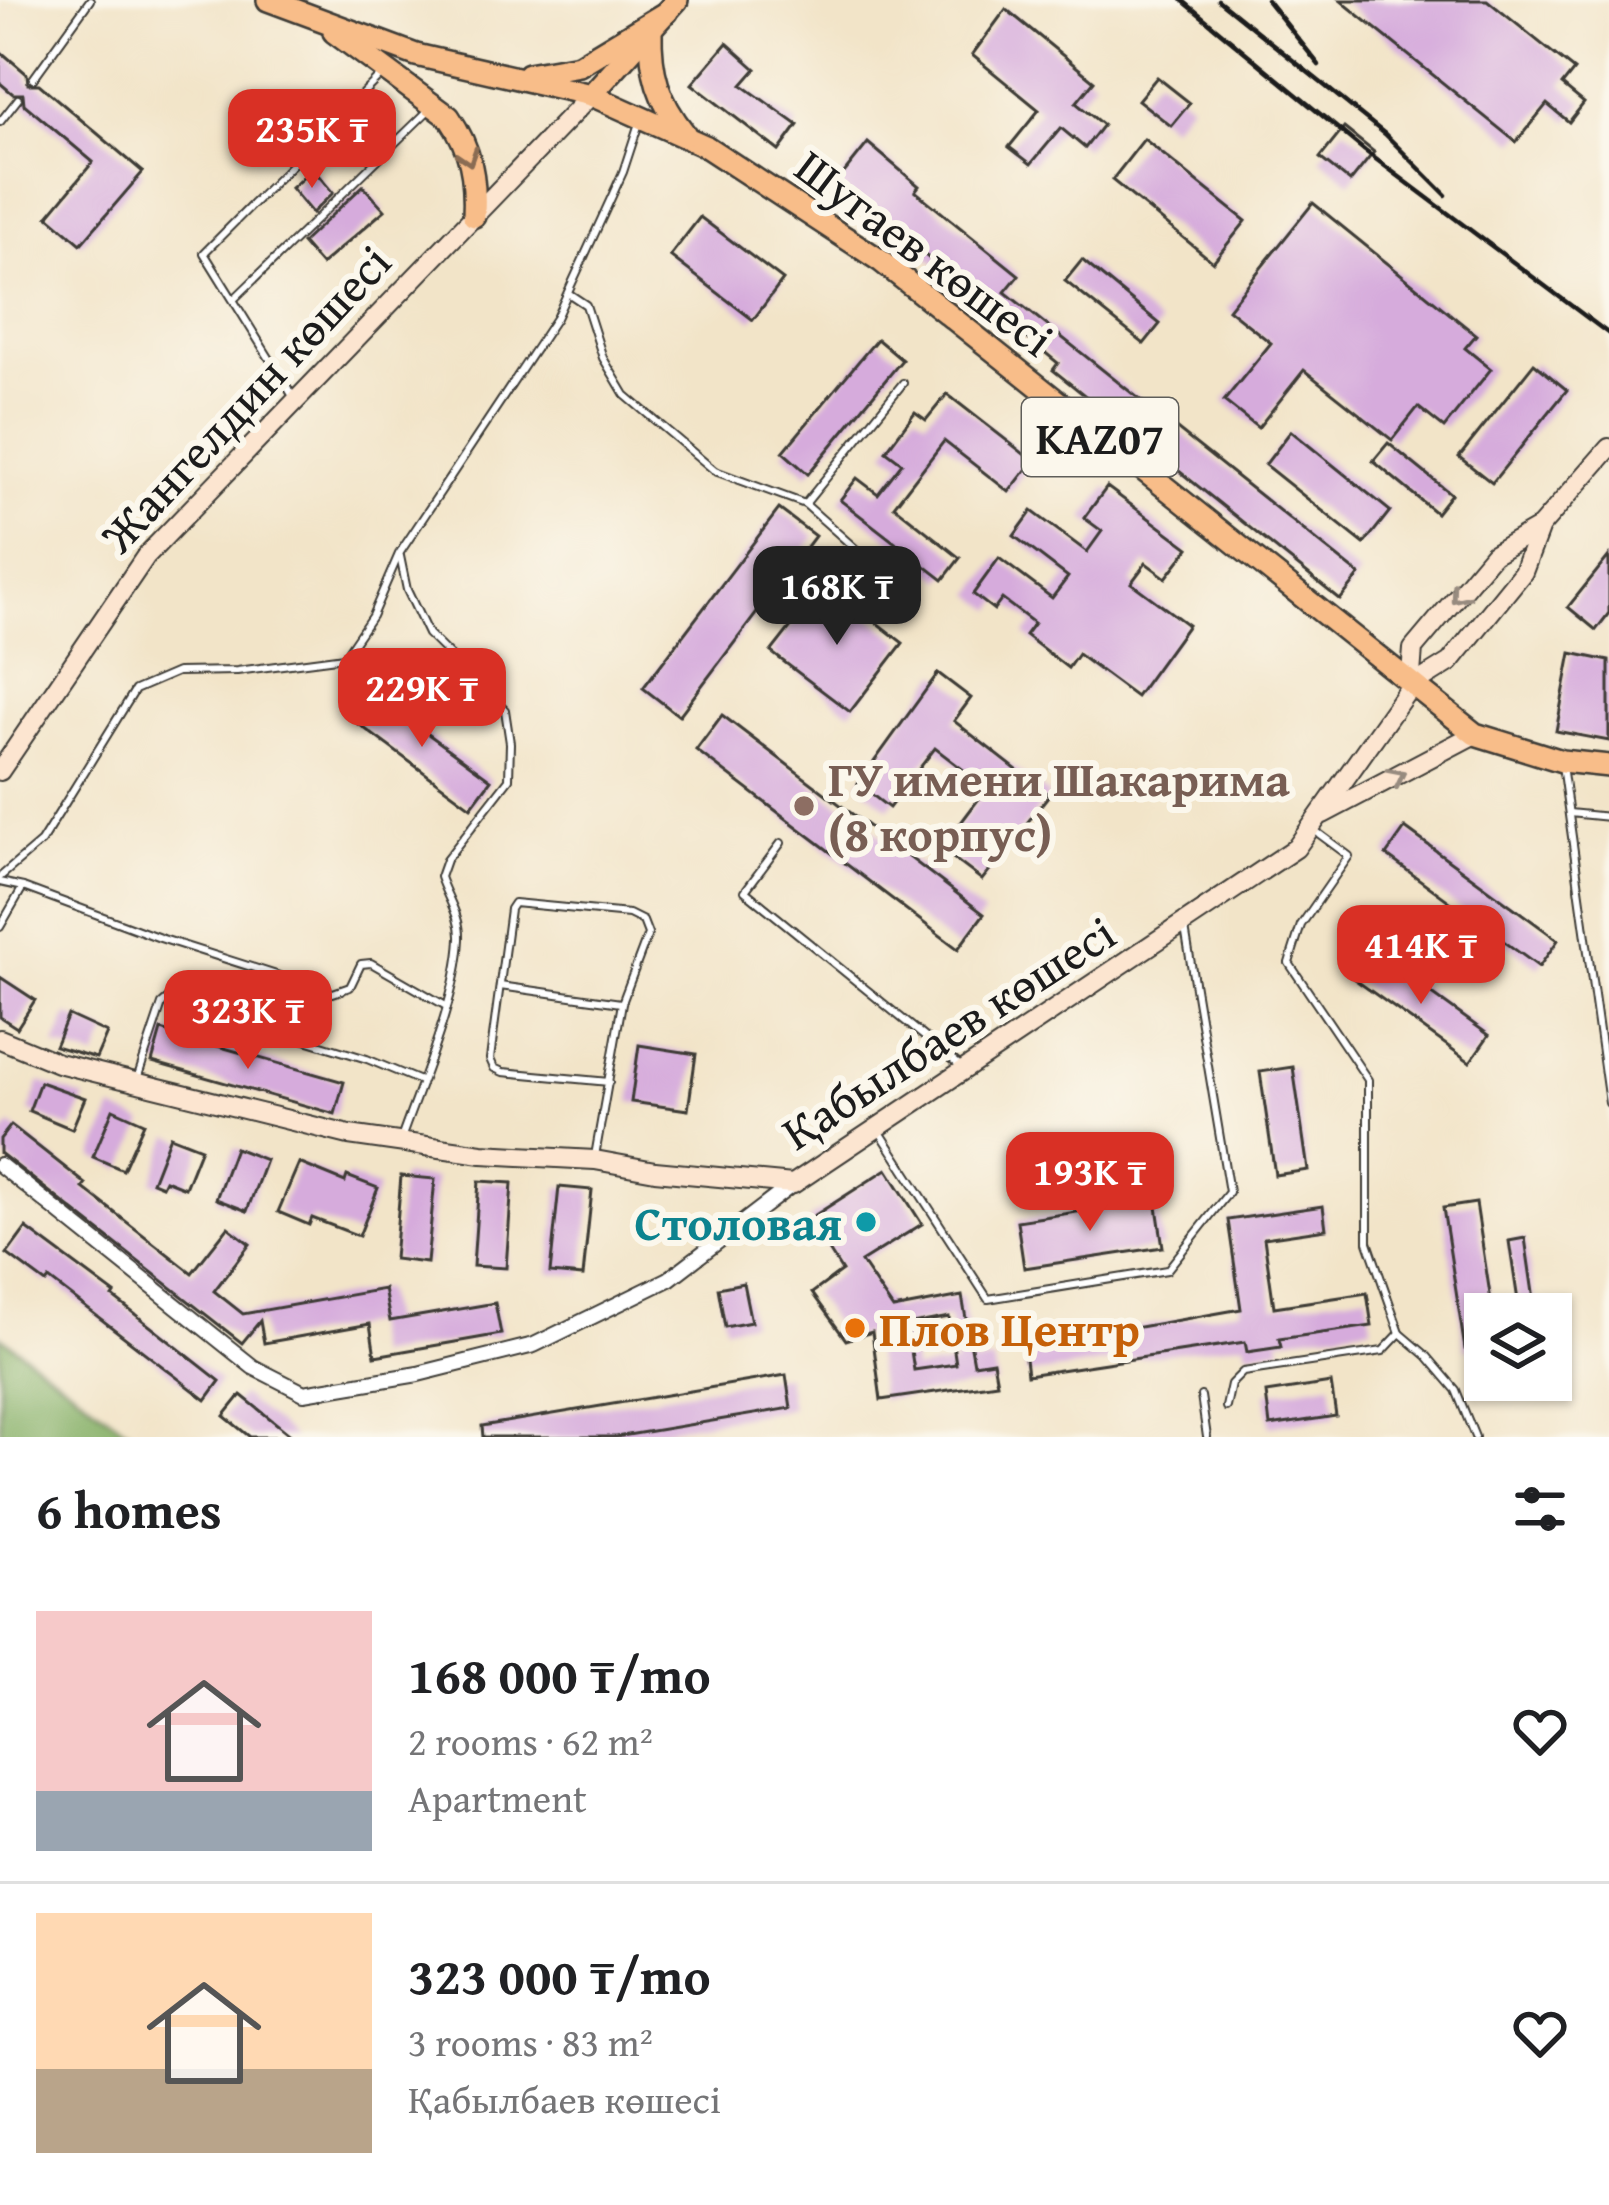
<!DOCTYPE html>
<meta charset="utf-8">
<style>
:root{--surface:#fff;--page:#f6f6f6;--text:#202124;--muted:#757577;--line:#e0e0e0;--accent:#d93025}
body{margin:0;font-family:"Gentium Book Plus",serif;background:var(--page);color:var(--text);height:100vh;display:flex;flex-direction:column;font-size:45px;white-space:nowrap}
*{box-sizing:border-box;margin:0}
p{font-size:39px;color:var(--muted)}
.icon{flex:none;width:66px;height:66px;fill:none;stroke:currentColor;stroke-width:2;stroke-linecap:round;stroke-linejoin:round}
.map{position:relative;height:1437px;overflow:hidden}
.details{display:flex;flex-direction:column;background:var(--surface);flex:1}
.details>*{flex:none}
.controls{position:absolute;left:1464px;top:1293px;display:grid;gap:24px}
.controls a{display:grid;place-items:center;width:108px;height:108px;border-radius:0px;background:var(--surface);box-shadow:0 3px 9px #0004;font-size:60px}
.price{position:absolute;translate:-50% -102px;padding:0 27px;border-radius:24px;background:var(--accent);color:#fff;font-size:39px;line-height:78px;filter:drop-shadow(0 3px 6px #0008)}
.price::after{content:'';position:absolute;left:50%;top:72px;width:36px;height:27px;margin-left:-18px;background:inherit;clip-path:polygon(0 0,100% 0,50% 100%)}
.price.active{background:#222;color:#fff}
ul{padding:0;list-style:none}
li{display:flex;align-items:center;gap:36px;height:300px;padding:0 36px}
li+li{border-top:3px solid var(--line)}
li span{display:grid;place-items:center;flex:none;width:336px;height:240px;border-radius:0px;color:#555}
li>.icon{margin-inline-start:auto}
span .icon{width:144px;height:144px;fill:#fffc;stroke-width:1}
li b{font-size:51px}
h2{display:flex;justify-content:space-between;align-items:center;height:144px;padding:0 36px;font-size:51px}
.map>svg:first-child{display:block}
</style>
<div class="map">
<svg width="1609" height="1437" viewBox="0 0 1609 1437">
<rect width="100%" height="100%" fill="#fbf7ec"/>
<filter id="ink" filterUnits="userSpaceOnUse"><feTurbulence type="fractalNoise" baseFrequency=".00833" numOctaves="2"/><feDisplacementMap in="SourceGraphic" scale="24" xChannelSelector="R" yChannelSelector="G"/><feConvolveMatrix kernelMatrix="1 2 1 2 8 2 1 2 1" color-interpolation-filters="sRGB"/></filter>
<filter id="wash" filterUnits="userSpaceOnUse"><feTurbulence type="fractalNoise" baseFrequency=".004" numOctaves="4" result="noise"/><feDisplacementMap in="SourceGraphic" scale="48" xChannelSelector="R" yChannelSelector="G"/><feGaussianBlur stdDeviation="2.7" result="paint"/><feColorMatrix in="noise" values="0 0 0 0 0 0 0 0 0 0 0 0 0 0 0 0 0 1.4 0 .05"/><feComposite in="paint" operator="in"/></filter>
<g filter="url(#wash)">
<rect width="100%" height="100%" fill="#f2e4c8"/>
<polygon fill="#86b068" stroke="#516642" stroke-width="3" points="0,1336 137,1437 0,1437"/>
<g id="blocks">
<g fill="#d6abdc" fill-rule="evenodd">
<polygon points="1340,0 1487,0 1574,70 1562,85 1584,103 1569,122 1547,104 1516,142"/>
<polygon points="1006,9 1094,81 1076,103 1103,125 1085,148 1061,128 1031,164 1009,147 1039,110 972,55"/>
<polygon points="727,43 756,69 742,85 798,125 779,151 692,84"/>
<polygon points="0,51 27,74 28,84 39,84 143,172 81,244 48,216 93,162 24,104 23,94 13,94 0,83"/>
<polygon points="1157,77 1190,103 1171,126 1138,100"/>
<polygon points="1344,128 1374,152 1350,182 1320,158"/>
<polygon points="1144,139 1246,221 1213,262 1112,180"/>
<polygon points="868,143 919,186 915,191 1019,275 1005,292 1360,575 1340,600 1053,370 1058,363 836,183"/>
<polygon points="313,169 333,193 312,213 291,188"/>
<polygon points="363,186 385,210 321,265 302,243"/>
<polygon points="1313,203 1476,335 1465,348 1491,369 1444,428 1418,407 1392,440 1304,370 1258,428 1224,401 1271,343 1228,309"/>
<polygon points="700,217 783,280 753,320 670,256"/>
<polygon points="1082,260 1160,324 1144,344 1065,281"/>
<polygon points="877,339 902,360 808,474 783,452"/>
<polygon points="1534,363 1567,390 1492,483 1459,457"/>
<polygon points="947,394 1033,461 1009,492 944,441 894,506 960,558 943,580 840,500 857,478 878,494 902,463 886,451 915,412 926,420"/>
<polygon points="1291,431 1390,511 1364,544 1265,465"/>
<polygon points="1388,443 1451,494 1436,513 1373,461"/>
<polygon points="1107,487 1189,548 1166,578 1146,563 1131,583 1188,625 1136,697 1078,654 1068,668 1025,635 1034,623 1002,599 994,610 973,594 999,558 1052,598 1068,577 1014,536 1032,511 1087,552 1102,531 1084,518"/>
<polygon points="779,509 815,536 679,716 643,688"/>
<polygon points="1609,556 1609,613 1596,630 1568,607"/>
<polygon points="825,583 903,643 850,712 771,652"/>
<polygon points="1571,653 1609,661 1609,741 1556,731"/>
<polygon points="938,673 971,698 954,721 1049,795 982,880 941,849 987,788 935,748 889,808 858,784"/>
<polygon points="372,693 491,780 471,807 353,720"/>
<polygon points="722,715 984,914 958,949 696,750"/>
<polygon points="1405,828 1558,940 1539,967 1386,855"/>
<polygon points="1373,951 1489,1035 1470,1062 1354,979"/>
<polygon points="0,977 35,1000 17,1028 0,1017"/>
<polygon points="68,1015 107,1033 96,1058 55,1046"/>
<polygon points="161,1030 344,1082 335,1114 152,1062"/>
<polygon points="639,1045 696,1054 688,1110 631,1102"/>
<polygon points="1293,1067 1308,1170 1275,1175 1260,1072"/>
<polygon points="40,1082 85,1098 72,1129 29,1111"/>
<polygon points="113,1109 144,1123 123,1170 93,1157"/>
<polygon points="11,1125 86,1184 83,1188 192,1273 228,1227 250,1244 214,1291 243,1314 384,1289 390,1321 495,1303 501,1334 375,1356 370,1324 264,1343 260,1321 242,1343 0,1153 0,1139"/>
<polygon points="170,1136 201,1148 185,1188 165,1180 162,1186 152,1182"/>
<polygon points="235,1148 266,1160 247,1211 216,1199"/>
<polygon points="299,1163 345,1182 347,1176 378,1188 359,1236 312,1218 309,1225 278,1212"/>
<path d="M 887,1169 L 922,1224 L 861,1262 L 893,1309 L 962,1296 L 974,1364 L 993,1361 L 997,1383 L 881,1400 L 872,1332 L 846,1340 L 812,1293 L 842,1271 L 809,1219 ZM 949,1317 L 956,1364 L 914,1370 L 907,1325 Z"/>
<polygon points="401,1176 435,1179 427,1263 394,1259"/>
<polygon points="479,1181 512,1183 506,1268 473,1266"/>
<polygon points="559,1187 592,1190 583,1276 550,1273"/>
<polygon points="1156,1200 1163,1247 1024,1268 1017,1221"/>
<polygon points="1476,1203 1493,1314 1485,1314 1485,1346 1465,1349 1443,1208"/>
<polygon points="1323,1206 1326,1229 1264,1238 1274,1307 1367,1293 1372,1326 1279,1339 1281,1347 1247,1352 1245,1342 1027,1375 1023,1342 1134,1328 1241,1309 1228,1220"/>
<polygon points="26,1228 115,1294 113,1297 220,1381 206,1400 49,1279 46,1283 7,1254"/>
<polygon points="1525,1238 1536,1314 1520,1314 1509,1241"/>
<polygon points="743,1283 751,1322 725,1327 718,1288"/>
<polygon points="786,1375 791,1408 616,1437 483,1437 482,1426"/>
<polygon points="1331,1383 1336,1416 1270,1426 1266,1393"/>
<polygon points="241,1395 293,1437 250,1437 224,1416"/>
</g>
</g>
</g>
<g filter="url(#ink)">
<use href="#blocks" fill-opacity="0" stroke="#3c3a36" stroke-width="3"/>
<g fill="none" stroke-linecap="round" stroke-linejoin="round">
<defs>
<g id="service">
<polyline points="33,79 90,0"/>
<polyline points="0,122 18,99"/>
<polyline points="568,293 586,305 603,358 625,395 715,471 805,504 902,590"/>
<polyline points="235,298 432,107"/>
<polyline points="294,398 204,253 383,73"/>
<polyline points="805,504 903,383"/>
<path d="M 400,556 L 407,590 L 428,634 L 505,710 L 510,743 L 509,779 L 446,860 L 440,877 C 447,898 461,916 460,939 C 457,999 421,1082 401,1139"/>
<polyline points="1562,765 1609,1103"/>
<polyline points="1569,813 1609,817"/>
<polyline points="1314,830 1349,856 1301,925 1289,963 1368,1080 1368,1242 1400,1333 1427,1356 1456,1390 1475,1437"/>
<polyline points="781,843 745,891 963,1068"/>
<polyline points="0,877 41,842 135,690 177,672 237,671 344,657 372,616 399,554 556,318 623,172 640,120"/>
<polyline points="0,882 23,887 160,938 333,993 350,987 361,964 371,963 446,1006"/>
<polyline points="0,927 23,887"/>
<polyline points="500,986 621,1003"/>
<polyline points="137,1079 162,1004 169,998 367,1059 420,1081"/>
<polyline points="880,1132 988,1299 1167,1270 1229,1192 1185,928"/>
<polyline points="595,1156 622,1003 648,934 643,921 629,914 514,903 510,909 490,1059 494,1068 503,1072 609,1082"/>
<polyline points="1201,1396 1207,1437"/>
<polyline points="1226,1407 1231,1384 1243,1372 1383,1351 1400,1333"/>
</g>
<polyline id="minor" points="0,1165 253,1367 304,1393 418,1374 534,1345 669,1279 793,1184"/>
<g id="secondary">
<polyline points="1410,687 1413,649 1493,554 1540,527"/>
<polyline points="0,771 146,556 591,95"/>
<polyline points="1323,814 1475,734"/>
<polyline points="0,1039 58,1063 349,1135 482,1154 595,1160 655,1171 793,1184 1296,848 1410,687 1450,662 1523,572 1540,527 1609,448"/>
</g>
<g id="trunk">
<polyline points="268,0 416,55 591,95 705,146 881,261 1475,734 1562,761 1609,766"/>
<path d="M 651,29 C 650,72 658,100 685,134"/>
<path d="M 334,32 L 449,117 C 471,149 476,178 474,216"/>
<polyline points="528,74 579,65 667,12"/>
<polyline points="591,95 677,0"/>
</g>
</defs>
<use href="#service" stroke="#3c3a36" stroke-width="10"/>
<use href="#minor" stroke="#3c3a36" stroke-width="18"/>
<use href="#secondary" stroke="#3c3a36" stroke-width="22"/>
<use href="#trunk" stroke="#3c3a36" stroke-width="26"/>
<use href="#service" stroke="#fff" stroke-width="6"/>
<use href="#minor" stroke="#fff" stroke-width="14"/>
<use href="#secondary" stroke="#fce5d0" stroke-width="18"/>
<use href="#trunk" stroke="#f8bd89" stroke-width="21"/>
<g stroke="#1c1c1c" stroke-width="4.5">
<polyline points="1182,0 1365,151 1609,334"/>
<polyline points="1218,0 1385,134 1446,195"/>
<polyline points="1267,0 1319,65"/>
</g>
</g>
<defs><path id="oneway-chevron" d="M-2-3.5L2.5 0L-2 3.5" fill="none" stroke-width="1.6" stroke-linecap="round" stroke-linejoin="round" transform="scale(3)"/></defs>
<use stroke="#8a6c52" href="#oneway-chevron" transform="translate(468 157) rotate(72)"/>
<g stroke="#978b7f">
<use href="#oneway-chevron" transform="translate(1458 595) rotate(130)"/>
<use href="#oneway-chevron" transform="translate(1397 776) rotate(-27)"/>
</g>
</g>
<circle fill="#8d6e63" stroke="#fbf7ec" stroke-width="4.5" cx="804" cy="806" r="12"/>
<circle fill="#0f9aa8" stroke="#fbf7ec" stroke-width="4.5" cx="866" cy="1222" r="12"/>
<circle fill="#e8710a" stroke="#fbf7ec" stroke-width="4.5" cx="855" cy="1328" r="12"/>
<g text-anchor="middle" dominant-baseline="central" stroke-width="12" stroke-linejoin="round" paint-order="stroke">
<rect fill="#fbf7ec" stroke="#5f5e5a" stroke-width="3" x="1022" y="398" width="156" height="78" rx="9"/>
<g font-size="45" font-weight="bold" fill="#1c1c1c">
<text x="1100" y="437">KAZ07</text>
</g>
<g font-size="48" fill="#1c1c1c" stroke="#fbf7ec">
<text transform="translate(925 252) rotate(37)">Шугаев көшесі</text>
<text transform="translate(245 398) rotate(-47)">Жангелдин көшесі</text>
<text transform="translate(948 1032) rotate(-33)">Қабылбаев көшесі</text>
</g>
<g font-size="48" font-weight="bold" fill="#785e54" stroke="#fbf7ec" text-anchor="start">
<text x="828" y="778">ГУ имени Шакарима<tspan x="828" dy="55">(8 корпус)</tspan></text>
</g>
<g font-size="48" font-weight="bold" fill="#0d838f" stroke="#fbf7ec" text-anchor="end">
<text x="842" y="1222">Столовая</text>
</g>
<g font-size="48" font-weight="bold" fill="#c56008" stroke="#fbf7ec" text-anchor="start">
<text x="879" y="1328">Плов Центр</text>
</g>
</g>
</svg>
<div class="controls">
<a><svg class="icon" aria-label="layers" viewBox="0 0 24 24"><path d="M12 4l9 5-9 5-9-5zM3 14l9 5 9-5"/></svg></a>
</div>
<b class="price" style="left:312px;top:191px">235K ₸</b>
<b class="price active" style="left:837px;top:648px">168K ₸</b>
<b class="price" style="left:422px;top:750px">229K ₸</b>
<b class="price" style="left:1421px;top:1007px">414K ₸</b>
<b class="price" style="left:248px;top:1072px">323K ₸</b>
<b class="price" style="left:1090px;top:1234px">193K ₸</b>
</div>
<section class="details">
<h2>6 homes<svg class="icon" aria-label="filters" viewBox="0 0 24 24"><path d="M4 7h16M4 17h16"/><circle cx="9" cy="7" r="2"/><circle cx="15" cy="17" r="2"/></svg></h2>
<ul>
<li><span style="background:linear-gradient(#f6c9c9 75%,#9aa5b1 0)"><svg class="icon" aria-label="home" viewBox="0 0 24 24"><path d="M3 11l9-7 9 7M6 9v11h12V9"/></svg></span><div><b>168 000 ₸/mo</b><p>2 rooms · 62 m²</p><p>Apartment</p></div><svg class="icon" aria-label="heart" viewBox="0 0 24 24"><path d="M12 20l-8-8c-3-5 5-10 8-4 3-6 11-1 8 4z"/></svg></li>
<li><span style="background:linear-gradient(#ffd9b3 65%,#b9a48a 0)"><svg class="icon" aria-label="home" viewBox="0 0 24 24"><path d="M3 11l9-7 9 7M6 9v11h12V9"/></svg></span><div><b>323 000 ₸/mo</b><p>3 rooms · 83 m²</p><p>Қабылбаев көшесі</p></div><svg class="icon" aria-label="heart" viewBox="0 0 24 24"><path d="M12 20l-8-8c-3-5 5-10 8-4 3-6 11-1 8 4z"/></svg></li>
</ul>
</section>
